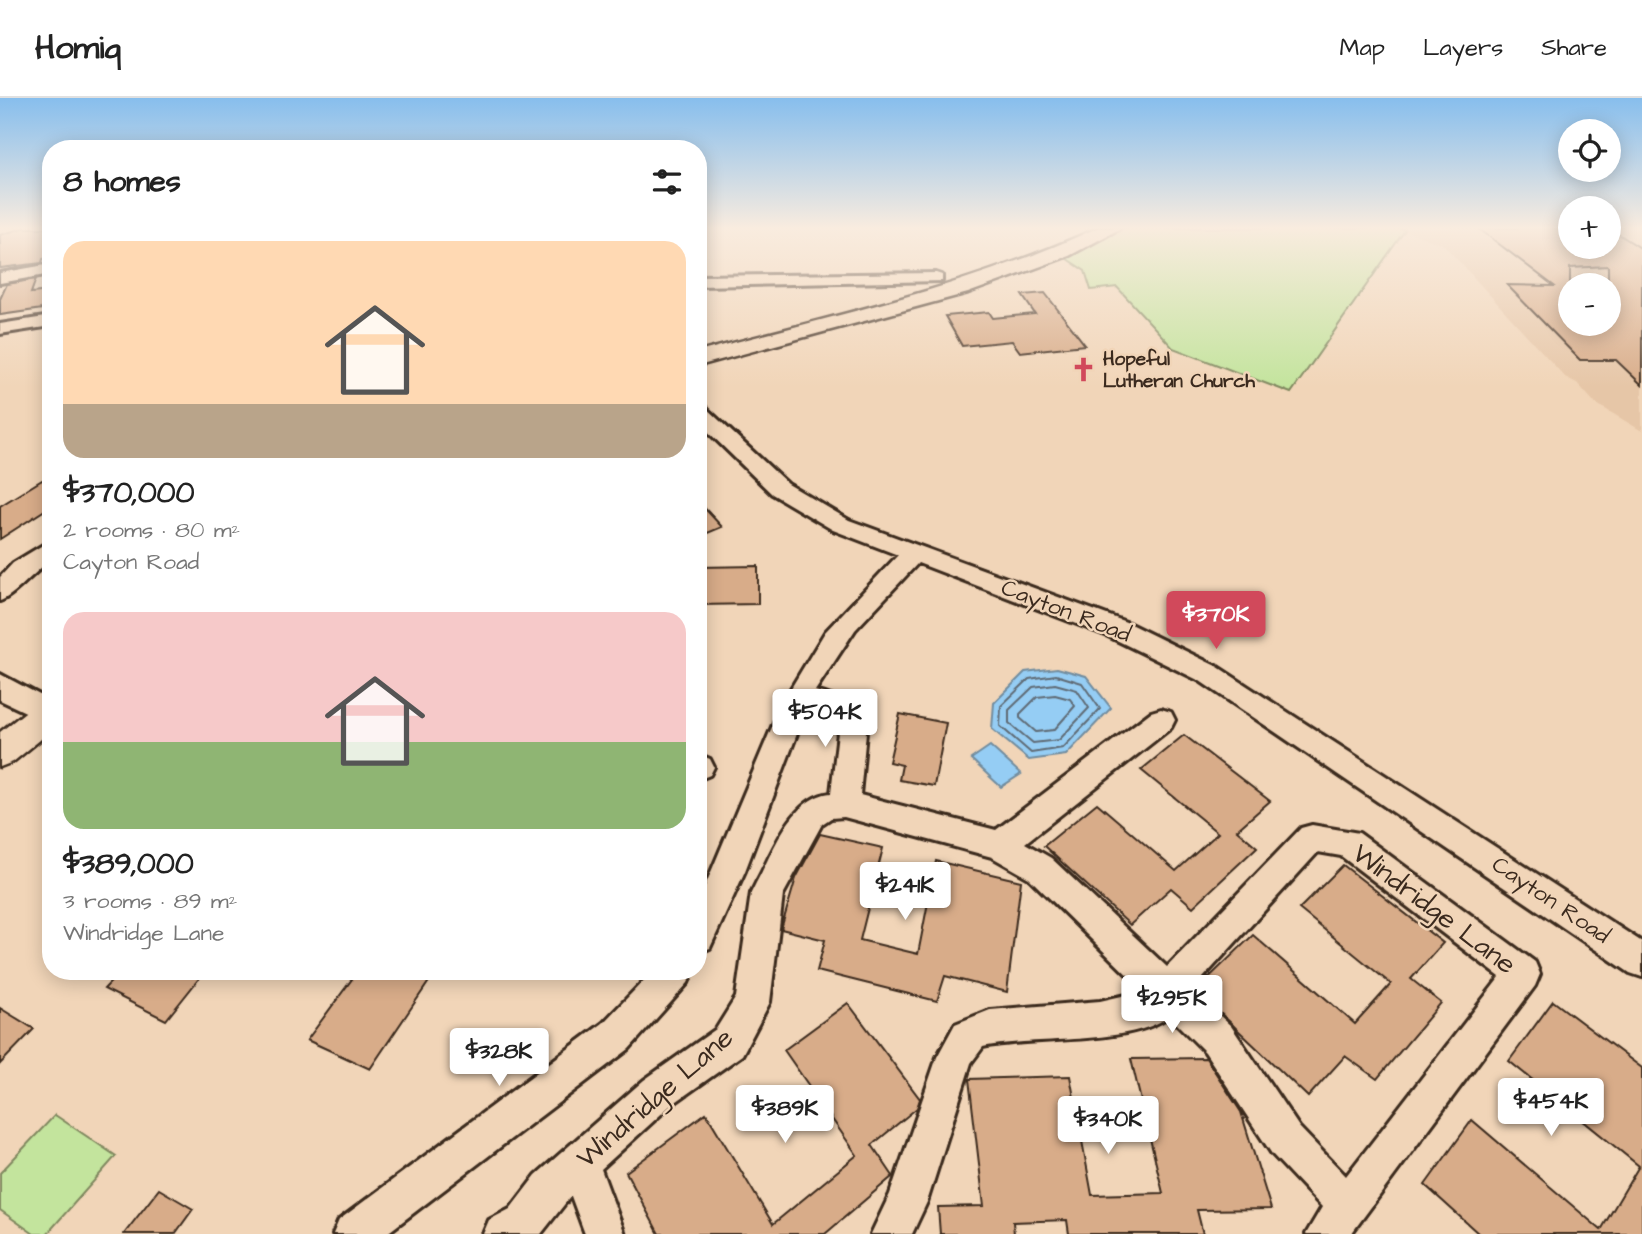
<!DOCTYPE html>
<meta charset="utf-8">
<style>
:root{--surface:#fff;--page:#f6f6f6;--text:#222;--muted:#767676;--line:#e0e0e0;--accent:#d1495b}
body{margin:0;font-family:"Architects Daughter",sans-serif;background:var(--page);color:var(--text);height:100vh;display:flex;flex-direction:column;font-size:26px;white-space:nowrap}
*{box-sizing:border-box;margin:0}
p{font-size:23px;color:var(--muted)}
.icon{flex:none;width:38px;height:38px;fill:none;stroke:currentColor;stroke-width:2;stroke-linecap:round;stroke-linejoin:round}
.map{position:relative;flex:1;overflow:hidden}
.drawer{position:absolute;left:42px;top:42px;width:665px;height:840px;display:flex;flex-direction:column;background:var(--surface);border-radius:28px;box-shadow:0 4px 18px #0003}
.drawer>*{flex:none}
.fabs{position:absolute;left:1558px;top:21px;display:grid;gap:14px}
.fabs a{display:grid;place-items:center;width:63px;height:63px;border-radius:50%;background:var(--surface);box-shadow:0 4px 18px #0003;font-size:35px}
.price{position:absolute;translate:-50% -60px;padding:0 16px;border-radius:7px;background:#fff;color:#222;font-size:23px;line-height:46px;filter:drop-shadow(0 2px 4px #0008)}
.price::after{content:'';position:absolute;left:50%;top:42px;width:21px;height:16px;margin-left:-10px;background:inherit;clip-path:polygon(0 0,100% 0,50% 100%)}
.price.on{background:var(--accent);color:#fff}
ul{padding:0;list-style:none}
li{display:grid;align-content:center;gap:14px;height:371px;padding:0 21px}
li span{display:grid;place-items:center;height:217px;border-radius:21px;color:#555}
li>.icon{margin-inline-start:auto}
span .icon{width:126px;height:126px;fill:#fffc;stroke-width:1}
li b{font-size:30px}
h2{display:flex;justify-content:space-between;align-items:center;height:84px;padding:0 21px;font-size:30px}
header{display:flex;align-items:center;gap:42px;box-sizing:border-box;height:98px;padding:0 35px;background:var(--surface);border-bottom:2px solid var(--line)}
header strong{font-size:33px}
nav{display:flex;gap:38px;margin-inline-start:auto;font-size:24px}
.map>svg:first-child{display:block}
</style>
<header>
<strong>Homiq</strong>
<nav><a>Map</a><a>Layers</a><a>Share</a></nav>
</header>
<div class="map">
<svg width="1642" height="1136" viewBox="0 0 1642 1136">
<rect width="100%" height="100%" fill="#f1d5b8"/>
<filter id="ink" filterUnits="userSpaceOnUse"><feTurbulence type="fractalNoise" baseFrequency=".0143" numOctaves="2"/><feDisplacementMap in="SourceGraphic" scale="14" xChannelSelector="R" yChannelSelector="G"/><feConvolveMatrix kernelMatrix="1 2 1 2 8 2 1 2 1" color-interpolation-filters="sRGB"/></filter>
<g filter="url(#ink)">
<path fill="#e6c6a7" fill-rule="evenodd" d="M 1398,130 L 1570,130 L 1570,149 L 1608,149 L 1608,130 L 1642,130 L 1642,333 L 1595,305 L 1577,285 L 1565,279 L 1444,147 ZM 1570,187 L 1608,187 L 1608,226 L 1570,226 Z"/>
<g fill="#c3e49d" stroke="#7f875e" stroke-width="2">
<polygon points="1111,130 1398,130 1405,132 1291,295 1173,250 1117,189 1091,192 1085,173 1058,155"/>
<polygon points="55,1017 116,1058 47,1136 34,1136 0,1112 0,1075"/>
</g>
<g fill="#95cdf4" stroke="#718c9e" stroke-width="2">
<polygon points="1057,570 1086,578 1111,610 1066,657 1029,662 992,631 994,605 1025,574"/>
<polygon points="990,648 1021,676 1001,689 971,661"/>
</g>
<g fill="none" stroke-linecap="round" stroke-linejoin="round">
<g stroke="#5f6b74" stroke-width="2">
<polygon points="1056,577 1082,585 1100,611 1063,650 1031,655 1000,628 1001,608 1029,581"/>
<polygon points="1055,586 1077,592 1089,610 1059,642 1033,645 1009,625 1009,612 1033,589"/>
<polygon points="1055,597 1070,601 1075,608 1054,632 1036,634 1020,620 1020,616 1037,599"/>
</g>
</g>
<g fill="#d8ac89" stroke="#3b2a1e" stroke-width="2" fill-rule="evenodd">
<polygon points="23,130 51,130 51,160 43,161 42,165 0,170 0,137"/>
<path d="M 1478,130 L 1570,130 L 1570,149 L 1608,149 L 1609,130 L 1642,151 L 1642,287 L 1616,262 L 1580,262 L 1507,187 L 1554,188 ZM 1608,168 L 1608,226 L 1570,226 L 1570,170 Z"/>
<polygon points="36,181 31,195 49,193 42,211 0,217 0,201 7,186"/>
<polygon points="1045,195 1085,247 1020,254 1012,243 962,248 945,218 989,214 993,220 1035,216 1022,197"/>
<polygon points="42,382 51,385 51,408 0,441 0,408"/>
<polygon points="698,403 722,429 698,439"/>
<polygon points="758,468 758,506 698,507 698,469"/>
<polygon points="900,616 946,625 934,688 899,682 902,667 889,664"/>
<polygon points="1184,637 1270,703 1237,732 1257,749 1193,809 1171,790 1130,827 1044,748 1097,705 1176,773 1218,735 1141,672"/>
<polygon points="820,736 883,750 860,842 918,856 936,763 1021,783 1007,894 945,878 937,903 817,873 825,842 781,831 796,780"/>
<polygon points="1343,767 1443,845 1411,881 1441,905 1377,981 1345,958 1308,999 1196,892 1253,837 1355,926 1391,886 1299,811"/>
<polygon points="121,873 205,873 166,922 104,891"/>
<polygon points="358,873 436,873 370,971 307,942"/>
<polygon points="1553,903 1642,970 1642,1136 1479,1136 1425,1087 1472,1022 1601,1132 1639,1068 1509,963"/>
<polygon points="848,905 920,1001 917,1010 872,1047 893,1078 825,1136 659,1136 626,1074 706,1015 773,1126 857,1057 784,952"/>
<polygon points="0,910 34,931 0,966"/>
<polygon points="1206,960 1241,1014 1271,1111 1197,1112 1203,1136 1069,1136 1067,1122 1013,1124 1014,1136 940,1136 938,1109 984,1108 969,981 1070,978 1092,1097 1163,1095 1131,961"/>
<polygon points="159,1091 193,1111 175,1136 124,1136"/>
</g>
<g fill="none" stroke-linecap="round" stroke-linejoin="round">
<defs>
<g id="minor">
<polygon points="51,166 51,176 0,185 0,175"/>
<polygon points="936,175 942,177 942,183 698,188 698,178"/>
<polygon points="51,218 51,228 0,236 0,226"/>
<path d="M 698,307 L 705,309 L 788,386 L 849,422 L 1126,524 L 1218,569 L 1642,844 L 1642,879 L 1630,875 L 1200,583 L 1108,538 L 918,465 L 855,532 L 815,593 C 841,600 856,608 866,634 L 860,697 L 996,732 L 1151,614 L 1161,611 L 1171,614 L 1175,622 L 1171,630 L 1025,745 L 1051,760 L 1167,869 L 1301,730 L 1312,727 L 1359,735 L 1535,864 L 1540,876 L 1535,888 L 1351,1136 L 1306,1136 L 1322,1109 L 1272,1056 L 1205,954 L 1169,918 C 1131,948 1032,938 983,949 L 971,965 L 927,1104 L 912,1136 L 871,1136 L 890,1096 L 937,959 L 955,926 L 990,912 L 1100,903 L 1144,893 L 1029,780 L 992,759 L 844,719 L 831,720 L 822,726 L 783,797 L 770,904 L 742,957 L 670,1008 L 601,1071 L 625,1136 L 585,1136 L 571,1098 L 541,1136 L 483,1136 L 489,1122 L 510,1111 L 536,1077 L 644,982 L 716,931 L 736,899 L 751,795 L 756,785 C 773,755 791,699 831,695 L 838,634 L 829,621 L 806,612 L 745,773 L 710,850 L 698,855 L 698,805 L 782,605 L 825,534 L 898,457 L 833,432 L 772,396 L 698,324 ZM 1318,754 L 1341,758 L 1500,879 L 1346,1078 L 1299,1029 L 1231,928 L 1192,892 Z"/>
<path d="M 51,442 L 51,462 C 36,472 13,499 0,503 L 0,479 L 13,465 Z"/>
<polygon points="0,576 51,603 51,626 0,602"/>
<polygon points="698,656 710,661 714,669 710,677 700,681"/>
<polygon points="653,873 693,873 688,885 629,951 386,1136 333,1136 339,1122 603,925"/>
</g>
<g id="major">
<path d="M 1097,130 L 1121,130 L 1069,158 L 968,195 L 698,268 L 698,254 C 833,218 969,189 1097,130 Z"/>
<polygon points="51,599 51,633 13,664 0,669 0,634 39,603"/>
</g>
</defs>
<use href="#minor" stroke="#3b2a1e" stroke-width="6"/>
<use href="#major" stroke="#3b2a1e" stroke-width="5"/>
<use href="#minor" fill="#f1d5b8" fill-rule="evenodd"/>
<use href="#major" fill="#f1d5b8" fill-rule="evenodd"/>
</g>
</g>
<linearGradient id="sky" x2="0" y2="1"><stop stop-color="#87beed"/><stop offset="0.45" stop-color="#f9ecdf"/><stop offset="1" stop-color="#f9ecdf" stop-opacity="0"/></linearGradient>
<rect width="1642" height="289" fill="url(#sky)"/>
<defs>
<symbol id="church-bare" viewBox="-9 -9 18 18"><path d="M-1.2-6h2.4v3.5h3.3v2.4h-3.3V6h-2.4V-.1h-3.3v-2.4h3.3Z" fill="#d1495b" stroke="#f1d5b8" stroke-width="2.5" paint-order="stroke"/></symbol>
</defs>
<g fill-rule="evenodd">
<use href="#church-bare" x="1066" y="254" width="35" height="35"/>
</g>
<g text-anchor="middle" dominant-baseline="central" stroke-width="5" stroke-linejoin="round" paint-order="stroke">
<g font-size="19" font-weight="bold" fill="#3b2a1e" stroke="#f1d5b8" text-anchor="start">
<text x="1103" y="261">Hopeful<tspan x="1103" dy="22">Lutheran Church</tspan></text>
</g>
<g font-size="23" fill="#3b2a1e" stroke="#f1d5b8">
<text transform="translate(1066 513) rotate(21)">Cayton Road</text>
<text transform="translate(1551 802) rotate(34)">Cayton Road</text>
</g>
<g font-size="28" fill="#3b2a1e" stroke="#f1d5b8">
<text transform="translate(1434 811) rotate(37)">Windridge Lane</text>
<text transform="translate(655 1000) rotate(-41)">Windridge Lane</text>
</g>
</g>
</svg>
<div class="fabs">
<a><svg class="icon" aria-label="locate" viewBox="0 0 24 24"><circle cx="12" cy="12" r="6"/><path d="M12 2v4M12 18v4M2 12h4M18 12h4"/></svg></a>
<a>+</a>
<a>−</a>
</div>
<b class="price on" style="left:1216px;top:553px">$370K</b>
<b class="price" style="left:825px;top:651px">$504K</b>
<b class="price" style="left:905px;top:824px">$241K</b>
<b class="price" style="left:1172px;top:937px">$295K</b>
<b class="price" style="left:499px;top:990px">$328K</b>
<b class="price" style="left:1551px;top:1040px">$454K</b>
<b class="price" style="left:785px;top:1047px">$389K</b>
<b class="price" style="left:1108px;top:1058px">$340K</b>
<section class="drawer">
<h2>8 homes<svg class="icon" aria-label="filters" viewBox="0 0 24 24"><path d="M4 7h16M4 17h16"/><circle cx="9" cy="7" r="2"/><circle cx="15" cy="17" r="2"/></svg></h2>
<ul>
<li><span style="background:linear-gradient(#ffd9b3 75%,#b9a48a 0)"><svg class="icon" aria-label="home" viewBox="0 0 24 24"><path d="M3 11l9-7 9 7M6 9v11h12V9"/></svg></span><div><b>$370,000</b><p>2 rooms · 80 m²</p><p>Cayton Road</p></div></li>
<li><span style="background:linear-gradient(#f6c9c9 60%,#8fb573 0)"><svg class="icon" aria-label="home" viewBox="0 0 24 24"><path d="M3 11l9-7 9 7M6 9v11h12V9"/></svg></span><div><b>$389,000</b><p>3 rooms · 89 m²</p><p>Windridge Lane</p></div></li>
</ul>
</section>
</div>
